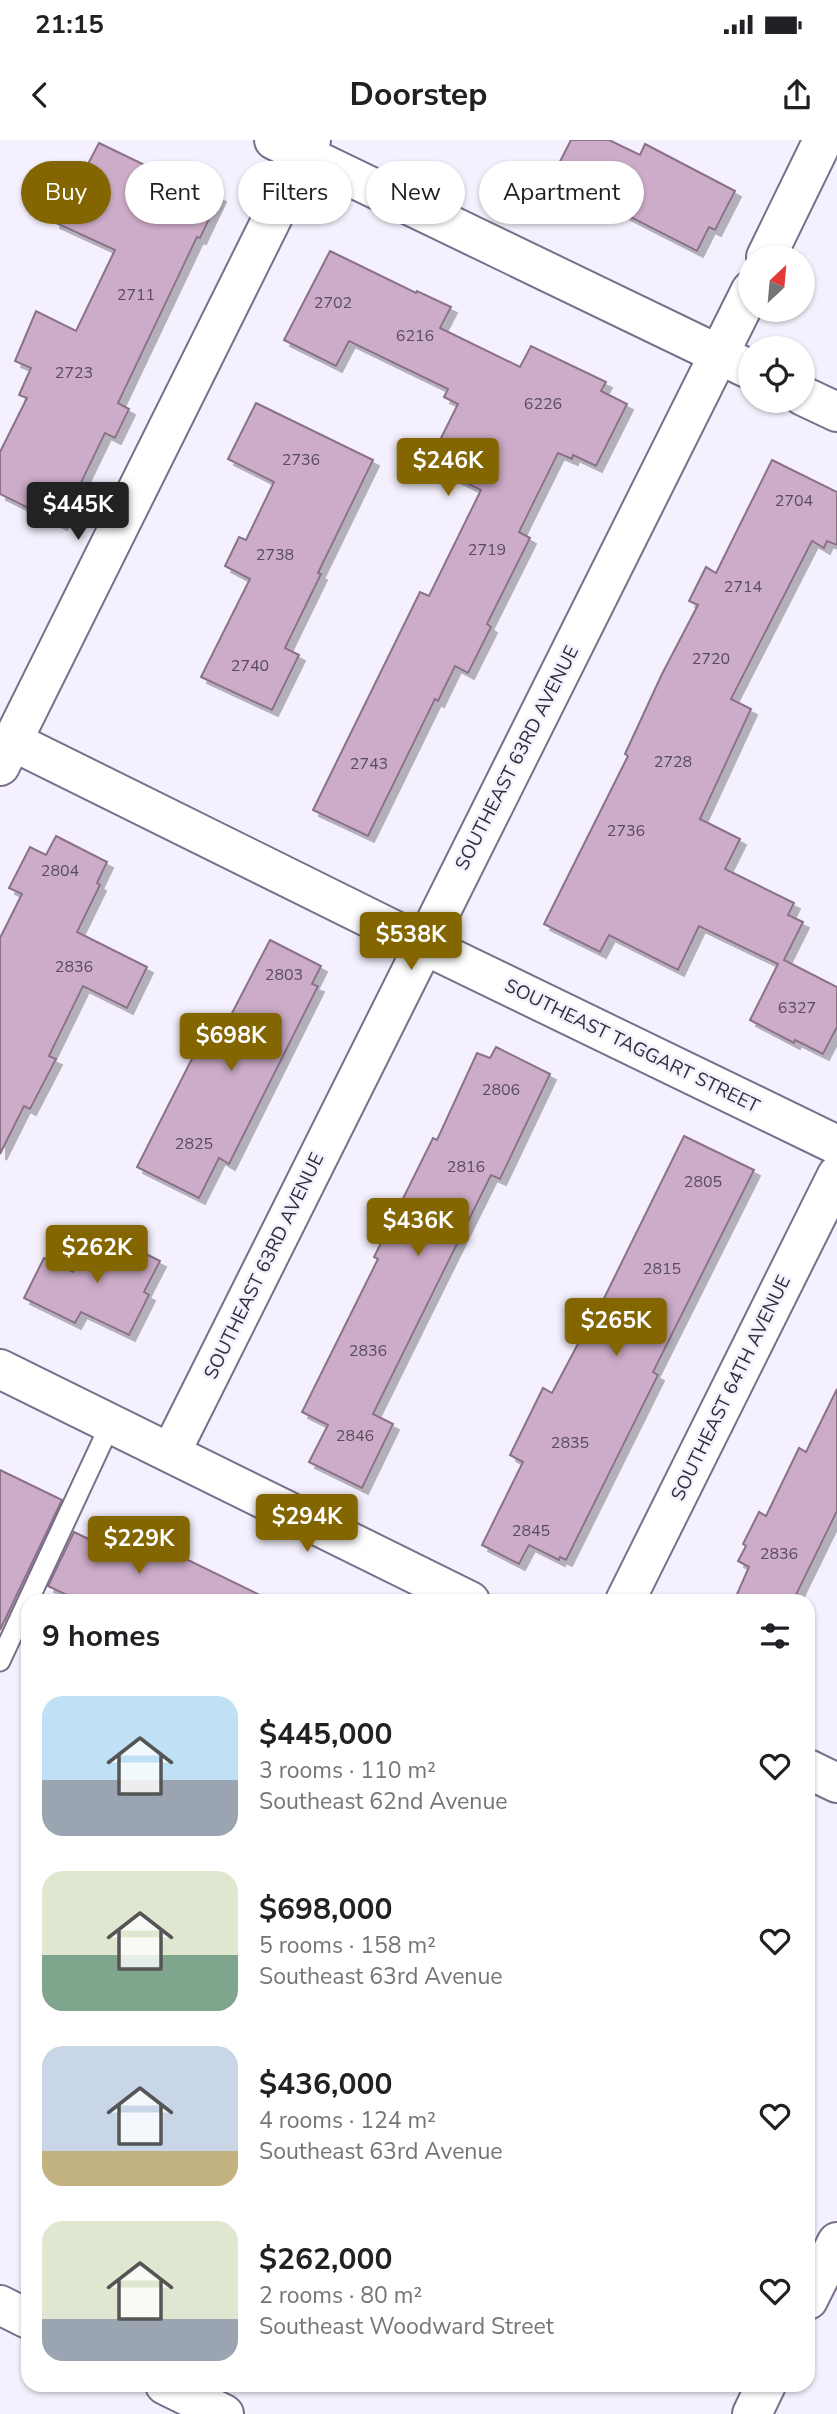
<!DOCTYPE html>
<meta charset="utf-8">
<style>
:root{--surface:#fff;--page:#f6f6f6;--text:#202124;--muted:#757577;--accent:#846600}
body{margin:0;font-family:"Nunito Sans",sans-serif;background:var(--page);color:var(--text);height:100vh;display:flex;flex-direction:column;font-size:26px;white-space:nowrap}
*{box-sizing:border-box;margin:0}
p{font-size:23px;color:var(--muted)}
.icon{flex:none;width:38px;height:38px;fill:none;stroke:currentColor;stroke-width:2;stroke-linecap:round;stroke-linejoin:round}
.map{position:relative;flex:1;overflow:hidden}
.details{position:absolute;left:21px;top:1454px;width:794px;height:798px;display:flex;flex-direction:column;background:var(--surface);border-radius:21px;box-shadow:0 2px 5px #0004}
.details>*{flex:none}
.banner{position:absolute;left:21px;top:21px;width:796px;height:63px;display:flex;gap:14px}
.needle{width:46px;rotate:26deg}
.tools{position:absolute;left:738px;top:105px;display:grid;gap:14px}
.tools a{display:grid;place-items:center;width:77px;height:77px;border-radius:50%;background:var(--surface);box-shadow:0 2px 5px #0004;font-size:35px}
.price{position:absolute;translate:-50% -60px;padding:0 16px;border-radius:7px;background:var(--accent);color:#fff;font-size:23px;line-height:46px;filter:drop-shadow(0 2px 4px #0008)}
.price::after{content:'';position:absolute;left:50%;top:42px;width:21px;height:16px;margin-left:-10px;background:inherit;clip-path:polygon(0 0,100% 0,50% 100%)}
.price.selected{background:#222;color:#fff}
ul{padding:0;list-style:none}
li{display:flex;align-items:center;gap:21px;height:175px;padding:0 21px}
li span{display:grid;place-items:center;flex:none;width:196px;height:140px;border-radius:21px;color:#555}
li>.icon{margin-inline-start:auto}
span .icon{width:84px;height:84px;fill:#fffc;stroke-width:1}
li b{font-size:30px}
h2{display:flex;justify-content:space-between;align-items:center;height:84px;padding:0 21px;font-size:30px}
.pill{padding:0 24px;border-radius:32px;background:var(--surface);box-shadow:0 2px 5px #0004;font-size:24px;line-height:63px}
.pill.selected{background:var(--accent);color:#fff}
.status{display:flex;justify-content:space-between;align-items:center;height:49px;padding:0 35px;background:var(--surface);direction:ltr}
.status svg{height:19px;fill:currentColor}
header{display:flex;justify-content:space-between;align-items:center;height:91px;padding:0 21px;background:var(--surface);font-size:32px;font-weight:700}
.map>svg:first-child{display:block}
</style>
<div class="status"><b>21:15</b><svg viewBox="0 0 49 12"><path d="M0 12V9h3v3zM5 12V6h3v6zM10 12V3h3v9zM15 12V0h3v12zM26 1h20v11H26zM47 4h2v5h-2z"/></svg></div>
<header><svg class="icon" aria-label="back" viewBox="0 0 24 24"><path d="M15 5l-7 7 7 7"/></svg>Doorstep<svg class="icon" aria-label="share" viewBox="0 0 24 24"><path d="M12 15V3M7 8l5-5 5 5M5 13v7h14v-7"/></svg></header>
<div class="map">
<svg width="837" height="2274" viewBox="0 0 837 2274">
<defs>
<filter id="shadow"><feDropShadow dx="6" dy="6" stdDeviation="0" flood-color="#0004"/></filter>
</defs>
<rect width="100%" height="100%" fill="#f4f0fd"/>
<g fill="#ccacc8" stroke="#8a7288" stroke-width="2" filter="url(#shadow)">
<polygon points="571,0 609,0 640,15 645,4 735,51 715,90 709,87 697,111 552,37"/>
<polygon points="99,3 161,33 164,28 220,56 200,98 197,97 118,263 129,269 115,298 105,293 61,384 0,354 0,312 27,258 19,255 31,228 15,221 36,171 76,191 115,110 54,82 77,37 80,39"/>
<polygon points="330,111 416,153 417,151 451,167 440,188 520,227 531,206 606,242 601,251 627,264 596,326 573,315 572,319 558,313 519,392 530,398 487,484 491,487 468,533 455,526 438,561 435,559 368,696 313,670 420,452 429,456 481,350 428,324 458,264 444,257 448,249 349,201 336,226 284,200"/>
<polygon points="256,263 373,320 318,433 321,434 285,508 299,515 272,570 201,537 250,439 225,426 239,397 246,400 274,342 228,319"/>
<polygon points="772,320 837,352 837,405 827,401 824,408 812,401 731,559 751,569 700,679 740,699 725,729 794,763 788,775 803,782 784,820 837,847 837,887 823,914 795,900 794,903 750,880 778,824 699,786 678,830 609,795 600,812 544,784 628,616 625,614 662,534 698,465 689,461 706,427 716,433"/>
<polygon points="56,696 107,722 97,743 100,745 77,792 147,827 127,868 83,846 49,916 56,919 30,969 24,966 0,1014 0,798 22,754 9,748 30,707 46,715"/>
<polygon points="270,800 321,826 312,844 318,846 229,1024 219,1018 199,1058 137,1027 205,893 218,900"/>
<polygon points="496,907 550,934 500,1039 491,1035 373,1274 393,1284 362,1348 309,1322 328,1285 302,1272 378,1119 374,1117 433,998 437,1000 477,913 490,918"/>
<polygon points="684,996 754,1030 653,1232 658,1235 566,1420 560,1417 559,1420 529,1405 519,1424 482,1405 523,1322 510,1315 543,1248 552,1253 580,1200 583,1201"/>
<polygon points="112,1097 160,1121 144,1152 149,1155 129,1195 81,1172 75,1183 24,1158 44,1118 73,1132 87,1102 105,1111"/>
<polygon points="837,1249 837,1371 793,1461 734,1461 749,1427 738,1421 746,1406 743,1404 759,1372 766,1376 799,1308 806,1312"/>
<polygon points="0,1330 62,1360 0,1490"/>
<polygon points="74,1392 132,1420 143,1398 272,1461 79,1461 48,1446"/>
</g>
<g fill="none" stroke-linecap="round" stroke-linejoin="round">
<defs>
<polyline id="lane" points="0,1521 111,1283"/>
<g id="street">
<polyline points="274,0 751,230"/>
<polyline points="766,117 823,0"/>
<polyline points="803,256 837,272"/>
<polyline points="12,601 424,805 837,1005"/>
<polyline points="0,626 311,0"/>
<polyline points="0,1229 470,1461"/>
<polyline points="171,1312 751,150"/>
<polyline points="625,1461 837,1035"/>
<polyline points="808,1629 837,1643"/>
<polyline points="808,2160 837,2102"/>
<polyline points="0,2165 28,2179"/>
<polyline points="165,2245 224,2274"/>
<polyline points="752,2274 766,2245"/>
</g>
</defs>
<use href="#lane" stroke="#786f8b" stroke-width="23"/>
<use href="#street" stroke="#786f8b" stroke-width="42"/>
<use href="#lane" stroke="#fff" stroke-width="19"/>
<use href="#street" stroke="#fff" stroke-width="38"/>
</g>
<g text-anchor="middle" dominant-baseline="central" stroke-width="5" stroke-linejoin="round" paint-order="stroke">
<g font-size="16" fill="#584d5d">
<text x="136" y="155">2711</text>
<text x="333" y="163">2702</text>
<text x="415" y="196">6216</text>
<text x="74" y="233">2723</text>
<text x="543" y="264">6226</text>
<text x="301" y="320">2736</text>
<text x="794" y="361">2704</text>
<text x="487" y="410">2719</text>
<text x="275" y="415">2738</text>
<text x="743" y="447">2714</text>
<text x="711" y="519">2720</text>
<text x="250" y="526">2740</text>
<text x="673" y="622">2728</text>
<text x="369" y="624">2743</text>
<text x="626" y="691">2736</text>
<text x="60" y="731">2804</text>
<text x="74" y="827">2836</text>
<text x="284" y="835">2803</text>
<text x="797" y="868">6327</text>
<text x="501" y="950">2806</text>
<text x="194" y="1004">2825</text>
<text x="466" y="1027">2816</text>
<text x="703" y="1042">2805</text>
<text x="662" y="1129">2815</text>
<text x="368" y="1211">2836</text>
<text x="355" y="1296">2846</text>
<text x="570" y="1303">2835</text>
<text x="531" y="1391">2845</text>
<text x="779" y="1414">2836</text>
</g>
<g font-size="19" fill="#312d39" stroke="#f4f0fd">
<text transform="translate(517 618) rotate(-63)">SOUTHEAST 63RD AVENUE</text>
<text transform="translate(632 906) rotate(26)">SOUTHEAST TAGGART STREET</text>
<text transform="translate(264 1126) rotate(-64)">SOUTHEAST 63RD AVENUE</text>
<text transform="translate(731 1248) rotate(-64)">SOUTHEAST 64TH AVENUE</text>
</g>
</g>
</svg>
<div class="tools">
<a><svg class="needle" viewBox="-14 -14 28 28"><path d="M0-13l5 13h-10z" fill="#e53935"/><path d="M0 13l5-13h-10z" fill="#757577"/></svg></a>
<a><svg class="icon" aria-label="locate" viewBox="0 0 24 24"><circle cx="12" cy="12" r="6"/><path d="M12 2v4M12 18v4M2 12h4M18 12h4"/></svg></a>
</div>
<b class="price" style="left:448px;top:358px">$246K</b>
<b class="price selected" style="left:78px;top:402px">$445K</b>
<b class="price" style="left:411px;top:832px">$538K</b>
<b class="price" style="left:231px;top:933px">$698K</b>
<b class="price" style="left:418px;top:1118px">$436K</b>
<b class="price" style="left:97px;top:1145px">$262K</b>
<b class="price" style="left:616px;top:1218px">$265K</b>
<b class="price" style="left:307px;top:1414px">$294K</b>
<b class="price" style="left:139px;top:1436px">$229K</b>
<div class="banner">
<a class="pill selected">Buy</a>
<a class="pill">Rent</a>
<a class="pill">Filters</a>
<a class="pill">New</a>
<a class="pill">Apartment</a>
</div>
<section class="details">
<h2>9 homes<svg class="icon" aria-label="filters" viewBox="0 0 24 24"><path d="M4 7h16M4 17h16"/><circle cx="9" cy="7" r="2"/><circle cx="15" cy="17" r="2"/></svg></h2>
<ul>
<li><span style="background:linear-gradient(#bfe0f5 60%,#9aa5b1 0)"><svg class="icon" aria-label="home" viewBox="0 0 24 24"><path d="M3 11l9-7 9 7M6 9v11h12V9"/></svg></span><div><b>$445,000</b><p>3 rooms · 110 m²</p><p>Southeast 62nd Avenue</p></div><svg class="icon" aria-label="heart" viewBox="0 0 24 24"><path d="M12 20l-8-8c-3-5 5-10 8-4 3-6 11-1 8 4z"/></svg></li>
<li><span style="background:linear-gradient(#dfe7d0 60%,#7fa58c 0)"><svg class="icon" aria-label="home" viewBox="0 0 24 24"><path d="M3 11l9-7 9 7M6 9v11h12V9"/></svg></span><div><b>$698,000</b><p>5 rooms · 158 m²</p><p>Southeast 63rd Avenue</p></div><svg class="icon" aria-label="heart" viewBox="0 0 24 24"><path d="M12 20l-8-8c-3-5 5-10 8-4 3-6 11-1 8 4z"/></svg></li>
<li><span style="background:linear-gradient(#c9d6e8 75%,#c2b280 0)"><svg class="icon" aria-label="home" viewBox="0 0 24 24"><path d="M3 11l9-7 9 7M6 9v11h12V9"/></svg></span><div><b>$436,000</b><p>4 rooms · 124 m²</p><p>Southeast 63rd Avenue</p></div><svg class="icon" aria-label="heart" viewBox="0 0 24 24"><path d="M12 20l-8-8c-3-5 5-10 8-4 3-6 11-1 8 4z"/></svg></li>
<li><span style="background:linear-gradient(#dfe7d0 70%,#9aa5b1 0)"><svg class="icon" aria-label="home" viewBox="0 0 24 24"><path d="M3 11l9-7 9 7M6 9v11h12V9"/></svg></span><div><b>$262,000</b><p>2 rooms · 80 m²</p><p>Southeast Woodward Street</p></div><svg class="icon" aria-label="heart" viewBox="0 0 24 24"><path d="M12 20l-8-8c-3-5 5-10 8-4 3-6 11-1 8 4z"/></svg></li>
</ul>
</section>
</div>
